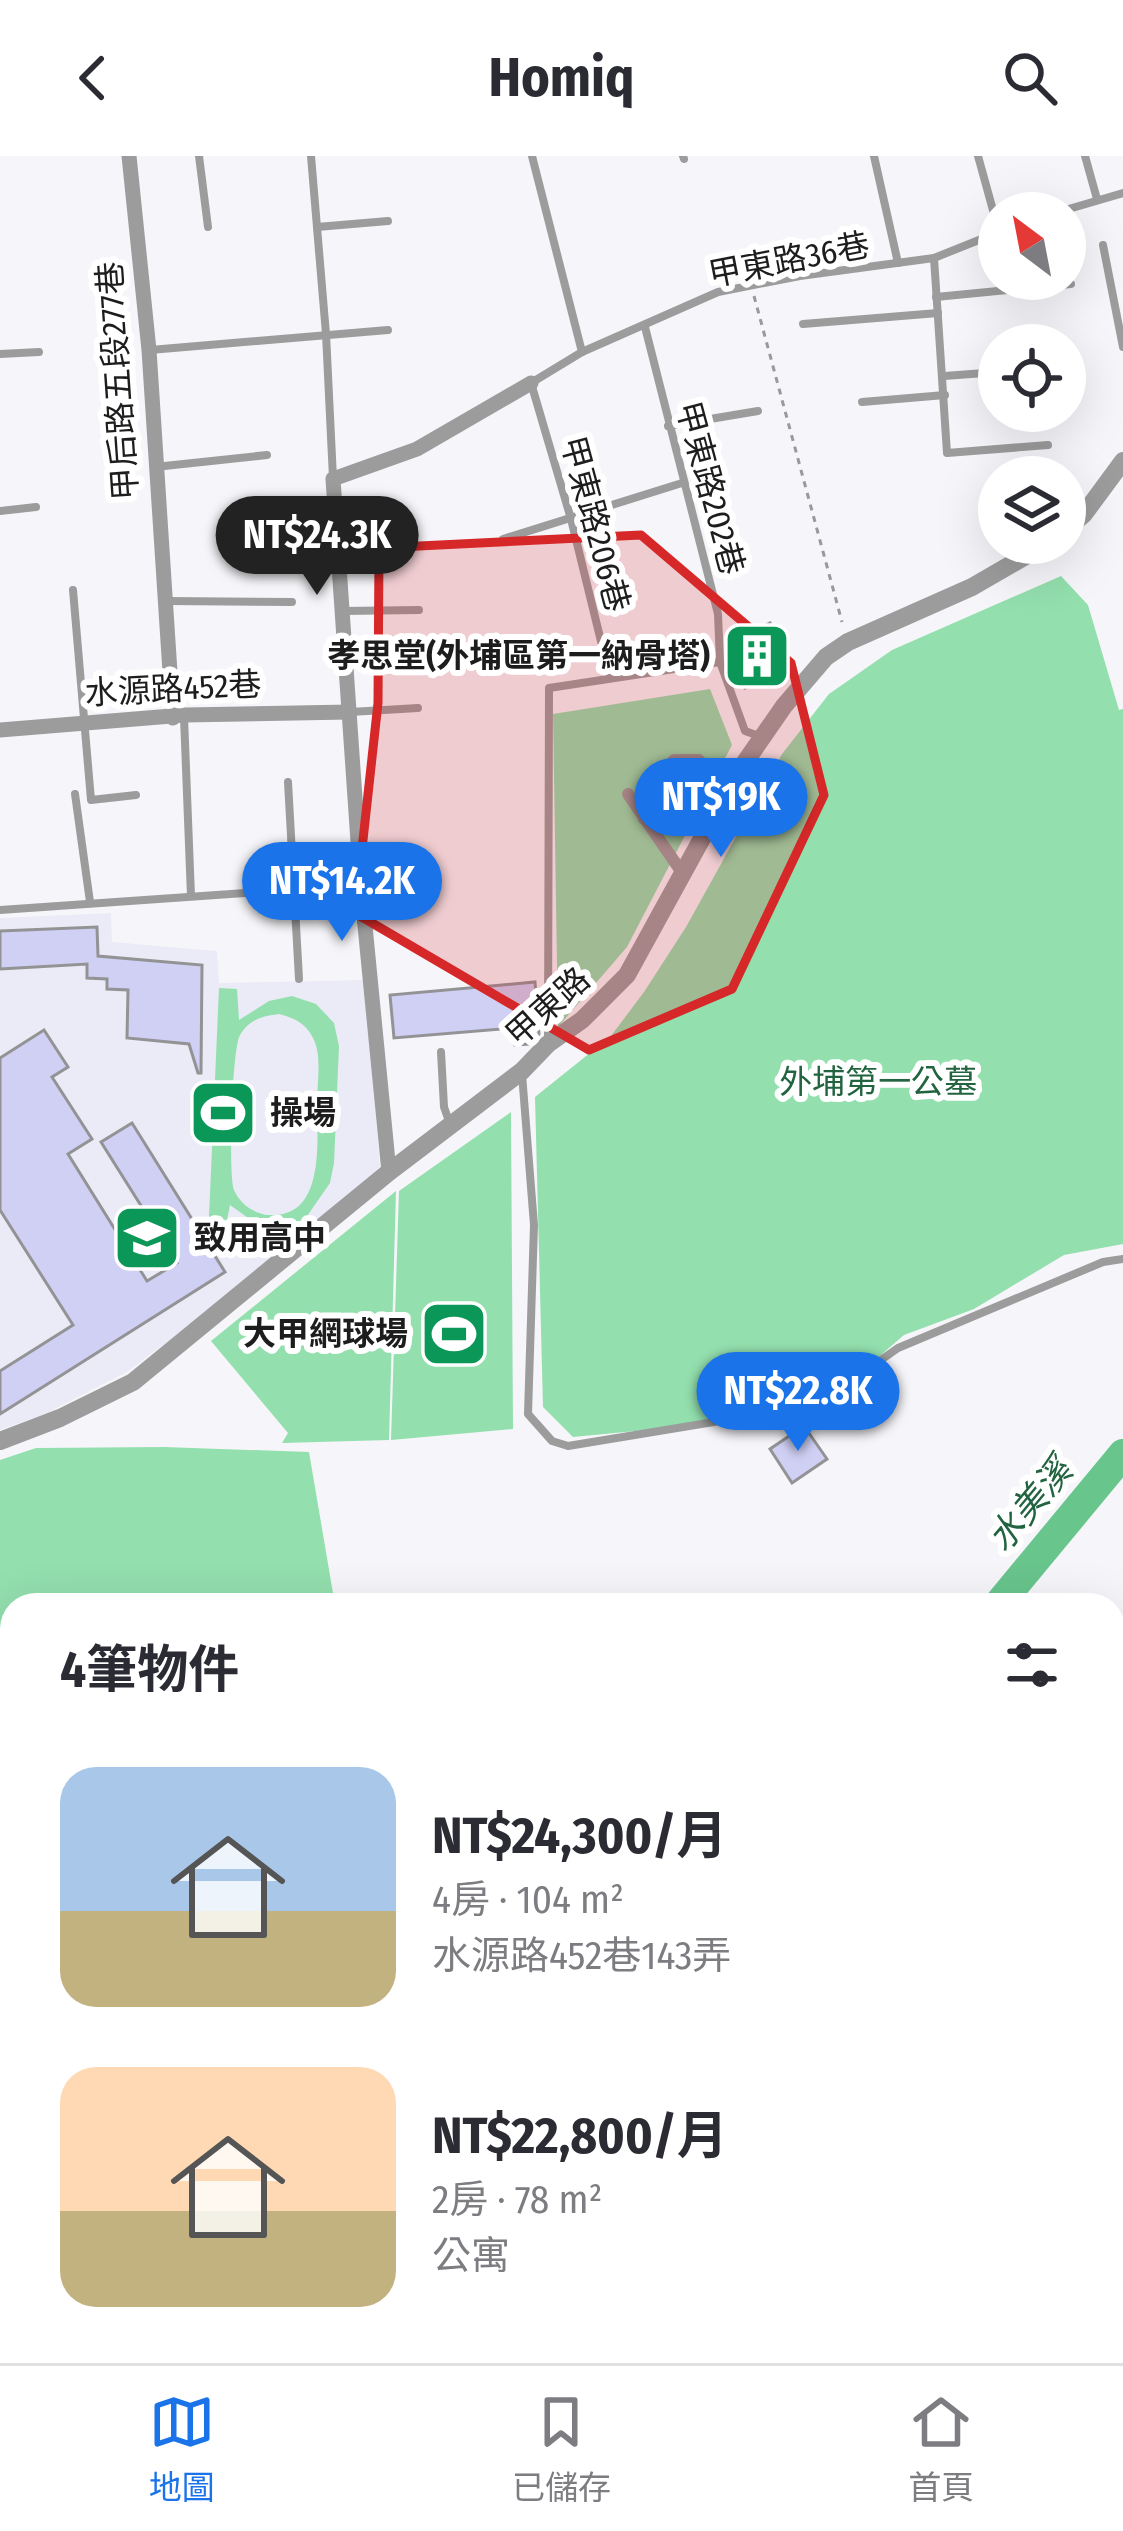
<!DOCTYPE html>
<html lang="zh-TW">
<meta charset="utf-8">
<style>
:root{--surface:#fff;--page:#f2f2f3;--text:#2b2b33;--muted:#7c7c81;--line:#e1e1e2;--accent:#1a73e8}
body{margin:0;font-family:"Fira Sans Condensed","Noto Sans TC",sans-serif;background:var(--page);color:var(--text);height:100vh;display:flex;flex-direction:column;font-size:45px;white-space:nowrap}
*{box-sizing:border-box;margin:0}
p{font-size:39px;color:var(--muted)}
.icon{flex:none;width:66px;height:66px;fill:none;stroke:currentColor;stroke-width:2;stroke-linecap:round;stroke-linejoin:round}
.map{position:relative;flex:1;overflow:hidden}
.panel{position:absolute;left:0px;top:1437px;width:1125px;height:771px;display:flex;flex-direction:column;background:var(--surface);border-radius:36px 36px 0 0;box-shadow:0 12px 48px #0002}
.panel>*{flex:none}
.needle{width:78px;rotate:328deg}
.fabs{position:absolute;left:978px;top:36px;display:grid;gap:24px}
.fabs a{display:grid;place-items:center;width:108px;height:108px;border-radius:50%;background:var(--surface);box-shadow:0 12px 48px #0002;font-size:60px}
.price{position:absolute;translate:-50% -102px;padding:0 27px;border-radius:42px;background:var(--accent);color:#fff;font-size:39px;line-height:78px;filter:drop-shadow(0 3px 6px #0008)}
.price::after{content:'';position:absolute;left:50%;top:72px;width:36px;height:27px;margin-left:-18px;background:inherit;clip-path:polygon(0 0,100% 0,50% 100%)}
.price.on{background:#222;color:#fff}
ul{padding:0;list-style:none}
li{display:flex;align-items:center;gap:36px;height:300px;padding:0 60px}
li span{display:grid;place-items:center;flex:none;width:336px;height:240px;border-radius:36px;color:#555}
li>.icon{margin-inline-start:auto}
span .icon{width:144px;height:144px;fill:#fffc;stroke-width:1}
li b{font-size:51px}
h2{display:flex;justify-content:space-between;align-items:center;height:144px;padding:0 60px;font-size:51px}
header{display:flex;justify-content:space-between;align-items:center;height:156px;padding:0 60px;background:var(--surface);font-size:54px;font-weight:700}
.tab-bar{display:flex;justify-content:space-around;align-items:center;height:168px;border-top:3px solid var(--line);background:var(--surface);font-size:33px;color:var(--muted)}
.tab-bar a{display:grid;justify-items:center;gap:6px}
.tab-bar .on{color:var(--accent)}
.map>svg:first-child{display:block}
</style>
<header><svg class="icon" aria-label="back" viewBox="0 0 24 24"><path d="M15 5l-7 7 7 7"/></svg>Homiq<svg class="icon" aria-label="search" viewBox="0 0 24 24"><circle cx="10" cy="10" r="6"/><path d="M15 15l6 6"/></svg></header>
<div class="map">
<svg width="1123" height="2207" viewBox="0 0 1123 2207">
<rect width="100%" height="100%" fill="#f6f6fa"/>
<polygon fill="#eaebf6" points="111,757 112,786 217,795 219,827 365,824 380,1011 210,1154 127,1216 47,1257 0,1274 0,762"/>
<g fill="#93dfae" fill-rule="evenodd">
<polygon points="1061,420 1088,449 1119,554 1123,553 1123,1088 1064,1099 974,1153 904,1179 831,1242 667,1272 573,1281 543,1251 535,941 611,880 644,836 686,771 782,598 829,538 892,494"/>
<polygon points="710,533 732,589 627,791 558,871 553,558"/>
<path d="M 219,832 L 237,833 L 239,864 L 269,845 L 292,840 L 316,848 L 334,867 L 339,890 L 334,1007 L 330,1027 L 305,1063 L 282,1072 L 261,1071 L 230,1049 L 227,1064 L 209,1061 ZM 279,858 C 295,862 307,868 314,884 C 322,901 317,928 317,948 C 317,984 326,1063 269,1059 C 254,1058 240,1048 234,1034 C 228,1020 232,891 240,879 C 249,864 262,860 279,858 Z"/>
<polygon points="511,956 513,1273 391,1284 399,1035"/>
<polygon points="396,1035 389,1284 282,1287 288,1277 211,1185"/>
<polygon points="164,1291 309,1296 335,1449 12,1449 12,1888 0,1888 0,1304 36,1292"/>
</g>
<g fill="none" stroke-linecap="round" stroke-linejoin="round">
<g stroke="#68c58c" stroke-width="30">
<polyline points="998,1449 1123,1298"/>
<polyline points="0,2143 12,2133"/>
</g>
</g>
<g fill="#cfd0f4" stroke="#939396" stroke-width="3">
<polygon points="770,467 790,510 745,532 728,497 728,488"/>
<polygon points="97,771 98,800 202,809 201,917 198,917 189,888 127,882 128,834 107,833 107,823 87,822 87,808 0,813 0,775"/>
<polygon points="535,826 539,878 530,888 515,889 513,872 394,882 390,839"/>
<polygon points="44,874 68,911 52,921 92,983 68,998 147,1125 177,1107 101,986 132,967 225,1116 0,1258 0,1215 73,1169 0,1054 0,902"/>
<polygon points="804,1270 827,1303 792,1327 770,1293"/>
</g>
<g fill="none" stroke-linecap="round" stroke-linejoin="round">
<polyline stroke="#99999b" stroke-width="3" stroke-dasharray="6 6" stroke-linecap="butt" points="754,140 842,466"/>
<g stroke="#9c9c9d" stroke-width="8">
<polyline points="199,0 208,71"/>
<polyline points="311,0 326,178 333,322"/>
<polyline points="532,0 582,196"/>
<polyline points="683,0 684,3"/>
<polyline points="874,0 898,107"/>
<polyline points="978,0 999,76"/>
<polyline points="1085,0 1097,43"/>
<polyline points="1055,57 1123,37"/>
<polyline points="317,71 388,65"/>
<polyline points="1103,89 1123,191"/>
<polyline points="934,102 947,297 1048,289"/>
<polyline points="936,141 1071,128"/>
<polyline points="803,168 938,157"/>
<polyline points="645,171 718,458 720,506"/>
<polyline points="150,194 388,174"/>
<polyline points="0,198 39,196"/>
<polyline points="1065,211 1067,211"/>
<polyline points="944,220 999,216"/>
<polyline points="862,246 945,239"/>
<polyline points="668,270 758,255"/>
<polyline points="155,311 267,299"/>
<polyline points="337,351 396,352"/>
<polyline points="0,355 36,351"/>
<polyline points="503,383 682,327"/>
<polyline points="73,434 91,644 136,639"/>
<polyline points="167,445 292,446"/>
<polyline points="343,455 419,454"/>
<polyline points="610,522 571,363 531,227 582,196 718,136 800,120 934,102 999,76"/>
<polyline points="350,556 418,552"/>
<polyline points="184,561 191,740"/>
<polyline points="288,626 299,823"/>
<polyline points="75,638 90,746"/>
<polyline points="0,754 361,729"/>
<polyline points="548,882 549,532 720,506 745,575 762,581"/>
<polyline points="441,896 444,951 450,968"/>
<polyline points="522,918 534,1069 528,1258 552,1285 568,1290 817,1249 898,1192 1103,1106 1123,1103"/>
<polyline points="73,2207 83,2196"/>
</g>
<g stroke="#9c9c9d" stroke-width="12">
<polyline points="628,638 683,718"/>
<polyline points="644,663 664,637 660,622 674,604 699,604 726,640"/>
</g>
<g stroke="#9c9c9d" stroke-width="15">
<polyline points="129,0 149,194 173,562"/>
<polyline points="0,574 184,559 350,556"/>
<polyline points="389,1016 361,729 333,323 417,293 531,227"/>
</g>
<g stroke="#9c9c9d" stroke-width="18">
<polyline points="1065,374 1084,358 1123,305"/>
<polyline points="0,1285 60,1262 133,1226 389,1016 522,915 548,888 582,864 627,819 739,615 784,550 826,501 848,486 972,431 1048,387"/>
<polyline points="1113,1916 1123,1912"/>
<polyline points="150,2207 190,2196"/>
</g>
</g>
<path fill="#d62828" fill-opacity="0.2" stroke="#d62828" stroke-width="9" stroke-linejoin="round" d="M 641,379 L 791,507 L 824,639 L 732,833 L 589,894 L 355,757 L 378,547 L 379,392 Z"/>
<defs>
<symbol id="building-square" viewBox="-11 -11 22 22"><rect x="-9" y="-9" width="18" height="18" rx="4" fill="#0b9758" stroke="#fff"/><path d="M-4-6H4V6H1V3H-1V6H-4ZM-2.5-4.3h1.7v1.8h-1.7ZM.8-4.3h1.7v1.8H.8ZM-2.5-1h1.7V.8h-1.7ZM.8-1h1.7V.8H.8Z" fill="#fff"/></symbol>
<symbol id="stadium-square" viewBox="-11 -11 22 22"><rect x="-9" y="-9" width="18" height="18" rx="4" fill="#0b9758" stroke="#fff"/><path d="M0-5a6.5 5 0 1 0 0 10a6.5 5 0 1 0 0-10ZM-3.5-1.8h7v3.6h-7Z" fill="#fff"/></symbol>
<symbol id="school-square" viewBox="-11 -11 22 22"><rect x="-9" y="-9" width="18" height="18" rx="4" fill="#0b9758" stroke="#fff"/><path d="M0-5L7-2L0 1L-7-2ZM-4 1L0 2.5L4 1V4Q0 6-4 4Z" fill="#fff"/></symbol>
</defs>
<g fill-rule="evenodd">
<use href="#building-square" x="719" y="462" width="76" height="76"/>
<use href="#stadium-square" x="185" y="919" width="76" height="76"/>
<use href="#school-square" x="109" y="1044" width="76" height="76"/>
<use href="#stadium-square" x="416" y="1140" width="76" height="76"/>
</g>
<g text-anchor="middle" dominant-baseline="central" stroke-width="12" stroke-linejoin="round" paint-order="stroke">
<g font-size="33" fill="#1d1d1e" stroke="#fff">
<text transform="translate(789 104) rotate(-11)">甲東路36巷</text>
<text transform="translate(118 225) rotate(-94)">甲后路五段277巷</text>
<text transform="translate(710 332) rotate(75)">甲東路202巷</text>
<text transform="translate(595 368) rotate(75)">甲東路206巷</text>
<text transform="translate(173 533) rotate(-3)">水源路452巷</text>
<text transform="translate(548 851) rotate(-42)">甲東路</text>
</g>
<g font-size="33" font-weight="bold" fill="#1d1d1e" stroke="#fff" text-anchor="end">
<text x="710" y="500">孝思堂(外埔區第一納骨塔)</text>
<text x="270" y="957" text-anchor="start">操場</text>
<text x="194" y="1082" text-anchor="start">致用高中</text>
<text x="408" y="1178">大甲網球場</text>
</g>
<g font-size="33" fill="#22643f" stroke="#fff">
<text x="878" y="926">外埔第一公墓</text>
</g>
<g font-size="36" font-style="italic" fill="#21643f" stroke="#fff">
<text transform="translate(1030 1349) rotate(-50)">水美溪</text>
</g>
</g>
</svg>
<div class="fabs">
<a><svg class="needle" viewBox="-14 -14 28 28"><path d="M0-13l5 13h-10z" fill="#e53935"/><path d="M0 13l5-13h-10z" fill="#7c7c81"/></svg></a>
<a><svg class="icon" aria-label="locate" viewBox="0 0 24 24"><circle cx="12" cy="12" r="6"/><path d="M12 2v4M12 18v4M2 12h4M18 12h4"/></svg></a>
<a><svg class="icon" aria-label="layers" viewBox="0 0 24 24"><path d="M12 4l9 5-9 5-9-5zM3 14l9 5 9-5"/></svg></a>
</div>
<b class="price on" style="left:317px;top:442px">NT$24.3K</b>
<b class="price" style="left:721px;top:704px">NT$19K</b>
<b class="price" style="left:342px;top:788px">NT$14.2K</b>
<b class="price" style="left:798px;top:1298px">NT$22.8K</b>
<section class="panel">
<h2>4筆物件<svg class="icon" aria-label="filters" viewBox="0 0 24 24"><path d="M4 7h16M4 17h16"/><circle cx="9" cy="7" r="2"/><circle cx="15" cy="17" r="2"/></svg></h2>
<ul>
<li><span style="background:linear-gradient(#a9c7e8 60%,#c2b280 0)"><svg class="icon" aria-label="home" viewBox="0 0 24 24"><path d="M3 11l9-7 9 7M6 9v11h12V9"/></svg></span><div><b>NT$24,300/月</b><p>4房 · 104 m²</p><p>水源路452巷143弄</p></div></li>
<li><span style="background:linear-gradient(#ffd9b3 60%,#c2b280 0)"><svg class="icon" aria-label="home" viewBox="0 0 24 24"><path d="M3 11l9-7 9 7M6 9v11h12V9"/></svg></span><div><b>NT$22,800/月</b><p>2房 · 78 m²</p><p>公寓</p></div></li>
</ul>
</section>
</div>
<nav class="tab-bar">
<a class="on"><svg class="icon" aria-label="map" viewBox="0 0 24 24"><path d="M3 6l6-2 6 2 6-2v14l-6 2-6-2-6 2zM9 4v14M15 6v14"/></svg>地圖</a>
<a><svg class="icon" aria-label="saved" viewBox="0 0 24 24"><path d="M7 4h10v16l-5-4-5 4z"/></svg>已儲存</a>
<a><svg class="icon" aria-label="home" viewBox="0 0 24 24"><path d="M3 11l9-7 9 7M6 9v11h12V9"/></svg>首頁</a>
</nav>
